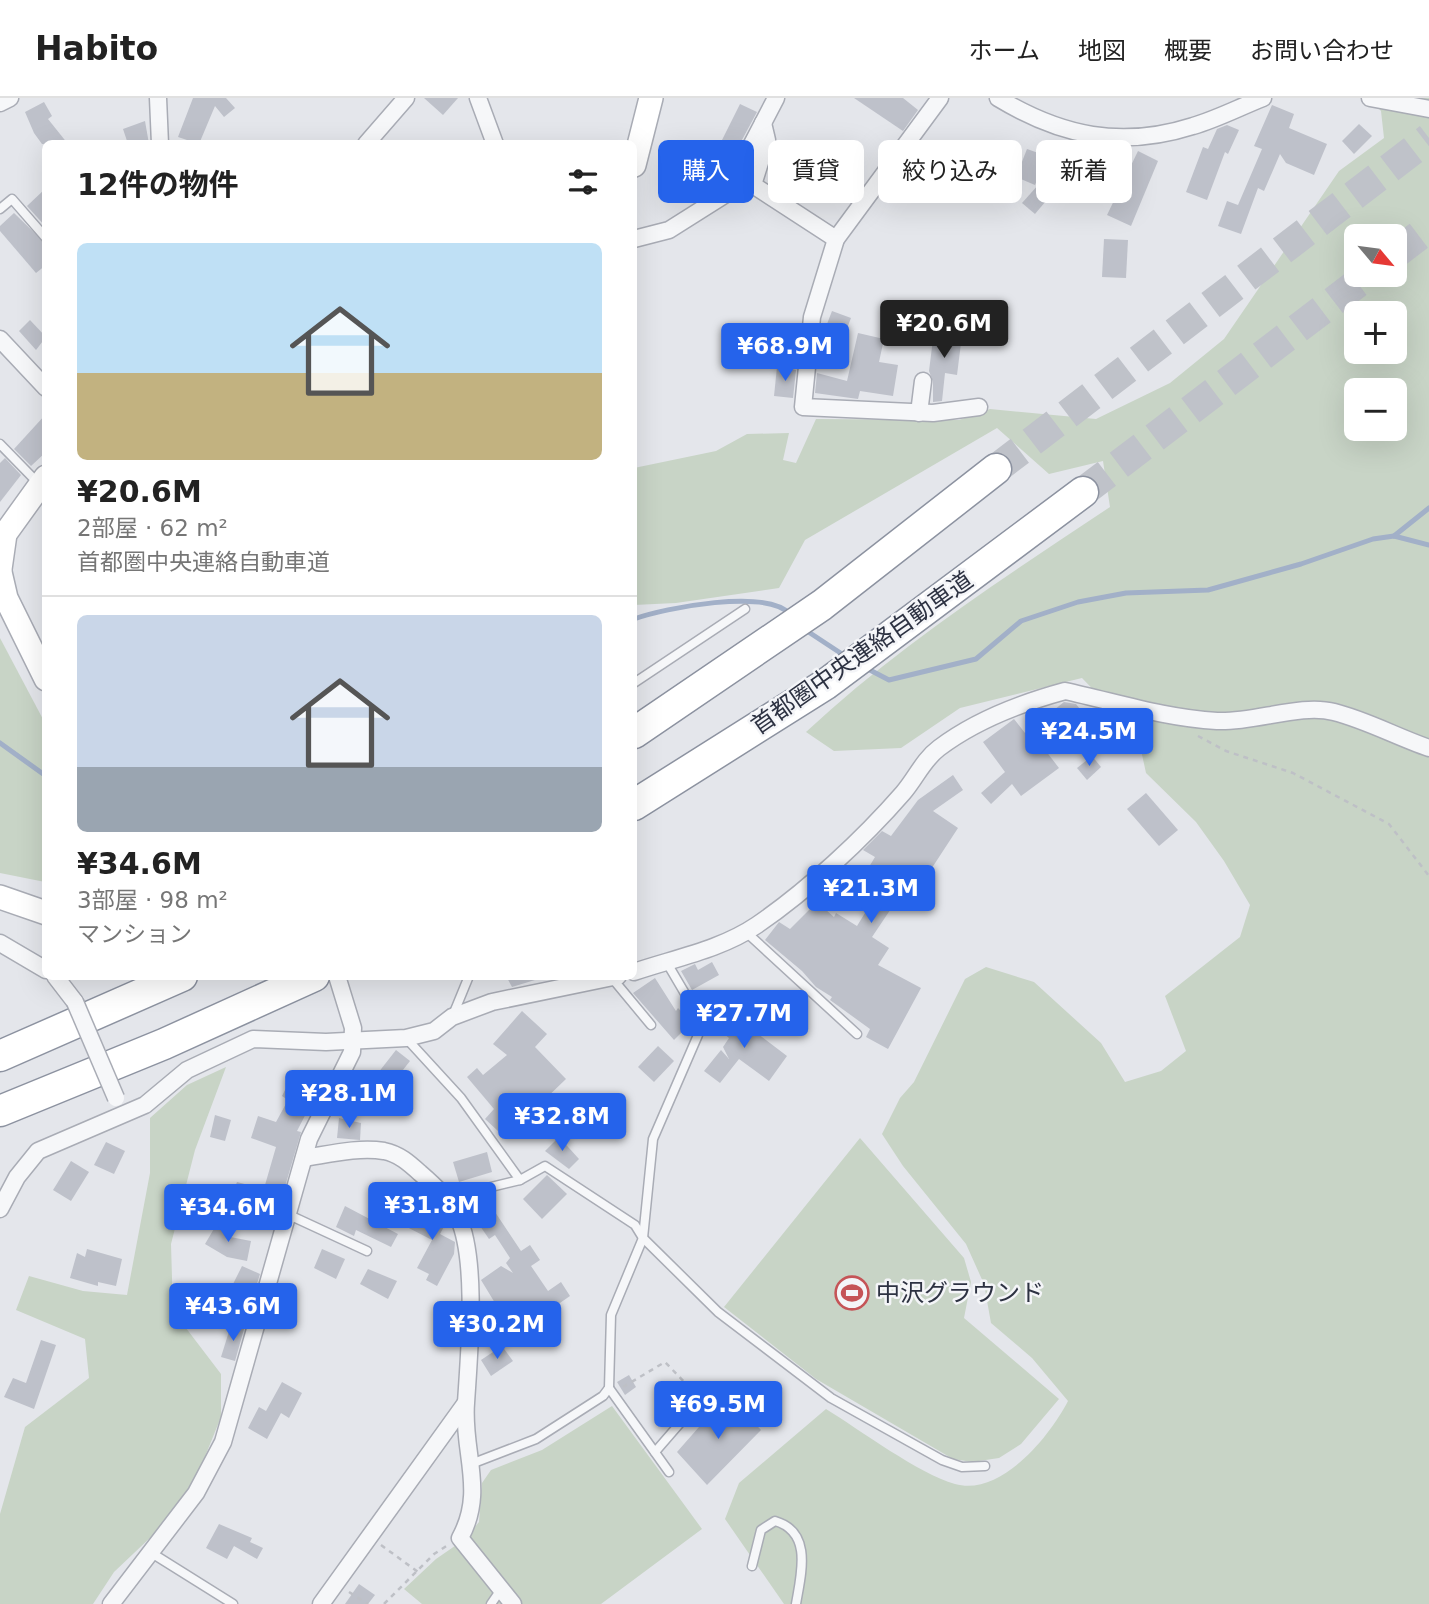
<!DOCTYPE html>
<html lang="ja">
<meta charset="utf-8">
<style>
:root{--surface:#fff;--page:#f2f2f2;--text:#222;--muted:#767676;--line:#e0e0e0;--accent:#2563eb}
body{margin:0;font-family:"DejaVu Sans","Noto Sans JP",sans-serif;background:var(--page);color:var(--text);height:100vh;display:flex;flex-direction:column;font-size:26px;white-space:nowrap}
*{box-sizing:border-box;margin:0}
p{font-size:23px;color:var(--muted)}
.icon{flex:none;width:38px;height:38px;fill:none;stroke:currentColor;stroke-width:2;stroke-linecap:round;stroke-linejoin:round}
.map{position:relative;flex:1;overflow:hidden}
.side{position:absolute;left:42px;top:42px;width:595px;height:840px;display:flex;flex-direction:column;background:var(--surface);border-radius:10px;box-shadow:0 7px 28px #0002}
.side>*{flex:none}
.guide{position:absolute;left:658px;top:42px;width:665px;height:63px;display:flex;gap:14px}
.needle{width:46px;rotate:119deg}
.controls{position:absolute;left:1344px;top:126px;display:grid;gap:14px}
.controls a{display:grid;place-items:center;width:63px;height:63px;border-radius:10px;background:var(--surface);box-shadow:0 7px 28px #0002;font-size:35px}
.price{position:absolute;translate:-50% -60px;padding:0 16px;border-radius:7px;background:var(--accent);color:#fff;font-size:23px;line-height:46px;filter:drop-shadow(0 2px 4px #0008)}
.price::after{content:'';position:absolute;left:50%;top:42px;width:21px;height:16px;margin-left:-10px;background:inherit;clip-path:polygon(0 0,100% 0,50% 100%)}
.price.active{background:#222;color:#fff}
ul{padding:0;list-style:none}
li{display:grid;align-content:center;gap:14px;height:371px;padding:0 35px}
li+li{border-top:2px solid var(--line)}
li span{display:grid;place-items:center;height:217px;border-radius:10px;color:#555}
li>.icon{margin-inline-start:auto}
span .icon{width:126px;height:126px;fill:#fffc;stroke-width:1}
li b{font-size:30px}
h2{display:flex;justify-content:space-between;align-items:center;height:84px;padding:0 35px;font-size:30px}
.tag{padding:0 24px;border-radius:10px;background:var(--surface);box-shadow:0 7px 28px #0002;font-size:24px;line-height:63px}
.tag.active{background:var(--accent);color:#fff}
header{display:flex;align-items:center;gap:42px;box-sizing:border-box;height:98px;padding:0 35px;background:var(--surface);border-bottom:2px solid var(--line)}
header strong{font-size:33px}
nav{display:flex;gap:38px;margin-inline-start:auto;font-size:24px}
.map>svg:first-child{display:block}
</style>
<header>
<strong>Habito</strong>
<nav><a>ホーム</a><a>地図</a><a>概要</a><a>お問い合わせ</a></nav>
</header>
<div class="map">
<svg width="1429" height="1506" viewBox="0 0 1429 1506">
<rect width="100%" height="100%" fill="#e4e6eb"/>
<g fill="#c8d4c6" fill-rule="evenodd">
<path d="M 1369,0 L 1429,0 L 1429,1506 L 784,1506 L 725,1421 L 739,1385 L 826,1311 C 860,1332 919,1376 955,1386 C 1001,1399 1050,1338 1068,1303 L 1032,1260 L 991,1225 L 984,1186 L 966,1146 L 903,1068 L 882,1036 L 900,1000 L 914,984 L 965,881 L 986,869 L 1034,884 L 1101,945 L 1125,984 L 1161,973 L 1186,953 L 1165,898 L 1240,839 L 1250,807 L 1224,763 L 1196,724 L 1146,675 L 1138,638 L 1082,580 L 960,610 L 901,650 L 834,653 L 806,634 C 899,547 1005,479 1110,409 L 1103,363 L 1049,376 L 997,330 L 805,442 L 779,490 L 676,505 L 634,507 L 634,370 L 716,353 L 747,336 L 789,335 L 783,362 L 796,365 L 816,321 L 959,322 L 990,311 L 1096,321 L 1170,285 L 1224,241 L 1339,73 L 1384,40 L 1381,13 ZM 1356,138 L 1395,138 L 1395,177 L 1356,177 ZM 1356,215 L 1395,215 L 1395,254 L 1356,254 ZM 1356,292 L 1395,292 L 1395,331 L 1356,331 Z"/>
<polygon points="0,540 45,625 45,784 0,775"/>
<polygon points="226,969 195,1052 171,1146 173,1213 221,1276 221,1319 202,1366 172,1419 114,1474 93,1506 0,1506 0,1416 25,1329 89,1280 85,1241 16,1212 29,1178 83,1193 127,1197 150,1075 150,1020 187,987"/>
<polygon points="860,1040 964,1160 971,1184 964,1220 1059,1301 1021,1346 999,1360 972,1364 953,1361 816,1281 724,1209"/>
<polygon points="612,1308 702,1431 601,1506 422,1506 404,1491 436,1461 465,1441 479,1424 482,1385 491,1372 542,1352"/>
</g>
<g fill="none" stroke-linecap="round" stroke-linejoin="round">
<g stroke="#a2b0c8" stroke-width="5">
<polyline points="1394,438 1429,410"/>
<path d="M 634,521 C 665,510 766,490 790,516"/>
<polyline points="804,531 845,558"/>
<polyline points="866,570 889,582 976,561 1021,523 1078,504 1126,495 1208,492 1301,466 1373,441 1394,438 1429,447"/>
<polyline points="0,645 46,678"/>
</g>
</g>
<g fill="#bec1ca">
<polygon points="193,0 226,0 235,10 224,19 215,8 199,46 178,39"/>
<polygon points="424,0 458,0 443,17"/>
<polygon points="854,0 903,0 918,12 903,33"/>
<polygon points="44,4 52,18 48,21 68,46 42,46 34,35 25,14"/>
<polygon points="740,6 757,14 736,53 717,74 700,59 714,44 719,48"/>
<polygon points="1272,7 1294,16 1289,30 1327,46 1314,77 1286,65 1280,56 1264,93 1258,90 1241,136 1218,128 1227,103 1238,107 1262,51 1254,48"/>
<polygon points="145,23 149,46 128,46 123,31"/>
<polygon points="1359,26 1372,38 1354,56 1342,43"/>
<polygon points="1227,27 1239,32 1228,56 1225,54 1207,102 1186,94 1203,49 1208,51 1217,31"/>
<polygon points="1027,51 1047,58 1035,87 1016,79"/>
<polygon points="1138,53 1158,63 1131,128 1107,117"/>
<polygon points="1039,86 1051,97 1035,116 1022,105"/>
<polygon points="46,90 46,129 27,108"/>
<polygon points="14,115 46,146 46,167 36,175 0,133 0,128"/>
<polygon points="1104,141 1128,142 1126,180 1102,179"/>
<polygon points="832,213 851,220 846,233 827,226"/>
<polygon points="30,222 46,239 36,252 19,233"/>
<polygon points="934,233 962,237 957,277 945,275 942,303 933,304 933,284 929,273"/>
<polygon points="858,235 884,241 879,264 898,267 893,298 860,293 858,301 815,295 817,275 847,283"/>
<polygon points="777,269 796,272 793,300 774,298"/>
<polygon points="46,316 46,354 31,368 14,351"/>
<polygon points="5,360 21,377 0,404 0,365"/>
<polygon points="1064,604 1076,606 1083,615 1042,648 1059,670 1021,698 1012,686 991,706 981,695 1005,674 983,644 1014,621 1025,635"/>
<polygon points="1092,658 1101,669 1087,682 1077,670"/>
<polygon points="953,677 963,692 933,713 958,730 926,779 917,772 872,839 889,850 878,867 921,890 888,951 866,939 870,931 830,902 832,899 816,889 802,873 765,842 779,824 790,831 817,804 834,819 836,815 857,828 884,784 866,774 875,759 863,752 882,733 891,738 918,702"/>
<polygon points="1146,695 1178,732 1159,748 1127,711"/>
<polygon points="712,864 719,877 692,892 681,873 695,866 698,872"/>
<polygon points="506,878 548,878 512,889"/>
<polygon points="655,880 676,913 678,910 692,924 674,942 633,895"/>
<polygon points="725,911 787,958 769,983 739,961 720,985 704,973 721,952 729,961 723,949 729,940 713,927"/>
<polygon points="522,913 547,936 535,949 566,981 540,1006 532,997 498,1033 485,1021 494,1011 467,979 477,970 483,977 507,957 493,946"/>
<polygon points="658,948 674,963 654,984 638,969"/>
<polygon points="396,952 410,963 392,986 378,975"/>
<polygon points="288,986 314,1000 297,1033 301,1034 284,1092 265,1087 276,1049 251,1040 258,1018 276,1024 288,1002 282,998"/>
<polygon points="215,1017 231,1022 225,1043 210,1039"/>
<polygon points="339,1020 361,1025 360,1042 337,1040"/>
<polygon points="559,1039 579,1061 569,1071 545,1053"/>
<polygon points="106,1044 125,1053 114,1076 94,1067"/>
<polygon points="487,1054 492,1074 459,1084 453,1064"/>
<polygon points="71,1063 89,1074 71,1103 53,1092"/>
<polygon points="547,1077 567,1096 542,1121 523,1101"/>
<polygon points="237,1084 256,1089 250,1110 228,1109"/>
<polygon points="414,1105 447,1123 440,1136 455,1144 454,1156 437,1188 426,1182 429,1176 417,1170 432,1142 403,1127"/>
<polygon points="345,1108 398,1136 391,1149 356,1132 354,1138 336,1129"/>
<polygon points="495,1114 521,1153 530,1147 540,1162 531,1168 548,1193 561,1184 570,1198 544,1216 536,1205 490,1238 481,1222 493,1214 489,1209 495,1205 481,1182 501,1168 513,1175 506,1165 510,1160 495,1137 489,1141 478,1125"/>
<polygon points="218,1124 229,1131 225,1138 251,1143 247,1163 227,1159 205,1146"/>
<polygon points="87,1151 122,1161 116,1188 98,1184 98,1188 70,1180 77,1155 85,1159"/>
<polygon points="322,1151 345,1161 336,1181 314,1170"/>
<polygon points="242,1168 260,1176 251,1205 232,1195 235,1189 232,1188"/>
<polygon points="368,1171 397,1183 388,1201 360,1186"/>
<polygon points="231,1227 244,1231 235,1263 221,1259"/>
<polygon points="41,1242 56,1247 34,1311 4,1299 13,1280 26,1285"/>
<polygon points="502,1248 513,1263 491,1278 481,1262"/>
<polygon points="629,1277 636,1289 625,1297 617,1284"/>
<polygon points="282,1284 302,1295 289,1320 281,1315 267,1341 248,1330 259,1309 266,1313"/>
<polygon points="732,1302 761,1332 707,1387 677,1354 721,1304 725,1308"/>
<polygon points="219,1426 252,1440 250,1444 263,1450 257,1461 234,1448 227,1461 206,1450"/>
<polygon points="359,1486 375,1497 368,1506 345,1506"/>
</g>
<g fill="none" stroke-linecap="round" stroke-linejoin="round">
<g stroke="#bfc2c9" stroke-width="30" stroke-dasharray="30 15" stroke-linecap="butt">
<polyline points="1395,156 1429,130"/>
<polyline points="996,371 1429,40"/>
<polyline points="1083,394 1368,177"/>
</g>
<defs>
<g id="lane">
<polyline points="0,111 12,101 46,140"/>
<polyline points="0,346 39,386"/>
<polyline points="634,585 745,511"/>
<polyline points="746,834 857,936"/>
<polyline points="612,880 651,927"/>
<polyline points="453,917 469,878"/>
<polyline points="406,940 461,1000 520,1082"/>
<polyline points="446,1100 520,1082 545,1068 635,1127 643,1140 718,1214 831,1300 942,1362 962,1369 985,1368"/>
<polyline points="236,1116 283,1128"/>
<polyline points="287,1116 367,1153"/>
<polyline points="609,1290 669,1374"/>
<polyline points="655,1354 701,1301"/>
<polyline points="471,1366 536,1341 603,1298 609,1290 611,1217 643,1140 653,1041 698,937 700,921 667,865"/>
<polyline points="150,1454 233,1506"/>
<path d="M 752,1468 L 761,1432 L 775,1423 C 813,1434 801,1476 796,1506"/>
<polyline points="491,1506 502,1490"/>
</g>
<g id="street">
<polyline points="158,0 160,46"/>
<polyline points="478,0 495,46"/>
<polyline points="940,0 836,141 812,219 803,309 933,315 979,309"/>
<path d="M 998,0 C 1061,38 1121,51 1193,28 C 1217,21 1240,9 1263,0"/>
<polyline points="1370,0 1429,11"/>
<polyline points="0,5 10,0"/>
<polyline points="763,25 767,42 753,87 836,141"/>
<polyline points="366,46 406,0"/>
<polyline points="634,141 669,132 726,96 776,0"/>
<polyline points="0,241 46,290"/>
<polyline points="919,315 923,283"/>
<polyline points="0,845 46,872"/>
<path d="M 634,874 C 675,860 720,852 757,827 C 808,792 863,741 903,695 C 916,680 923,662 939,650 C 976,622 1021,605 1065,593 C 1116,604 1164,620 1217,623 C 1254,625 1301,605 1334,614 C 1366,622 1397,639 1429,650"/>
<polyline points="55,878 75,904"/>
<path d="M 304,1060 C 330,1056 358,1049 384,1053 C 399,1056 409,1065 420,1075 C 435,1088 449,1101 458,1119 C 478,1162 469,1257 466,1305 C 462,1354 486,1393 460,1440 L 513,1506"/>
<polyline points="0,1111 17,1079 38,1053 145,1007 187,972 253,941 326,944 406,940 434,933 452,919 492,904 618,878"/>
<polyline points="111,1506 196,1395 223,1344 309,1041 352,954 353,930 337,878"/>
<polyline points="321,1506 465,1306"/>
</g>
<g id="secondary">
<polyline points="634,67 651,0"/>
<polyline points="0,471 5,436 46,379"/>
<polyline points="0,474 6,500 46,581"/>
<polyline points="0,799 46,815"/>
</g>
<g id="highway">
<polyline points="634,635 822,507 996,371"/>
<polyline points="634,707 826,586 1083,394"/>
<polyline points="0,958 182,878"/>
<polyline points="0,1013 164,946 314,878"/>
</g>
</defs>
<use href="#lane" stroke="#a9acb5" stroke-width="11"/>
<use href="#street" stroke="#a9acb5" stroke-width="19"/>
<use href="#secondary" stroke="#a9acb5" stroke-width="26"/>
<use href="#highway" stroke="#8c92a0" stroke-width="33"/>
<g stroke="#bec0c6" stroke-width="2.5" stroke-dasharray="5 5" stroke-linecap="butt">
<polyline points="1198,638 1226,653 1293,675 1389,726 1429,778"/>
<polyline points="623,1289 665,1264 692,1292"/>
<polyline points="381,1447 418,1474"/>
<polyline points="349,1494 368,1506"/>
<polyline points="384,1506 434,1456 448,1447"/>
</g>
<use href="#lane" stroke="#f6f7f9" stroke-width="8"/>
<use href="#street" stroke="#f6f7f9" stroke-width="16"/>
<use href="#secondary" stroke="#fff" stroke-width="23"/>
<use href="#highway" stroke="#fff" stroke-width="30"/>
<defs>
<polyline id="street-bridge" points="75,904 116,1000"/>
</defs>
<use href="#street-bridge" stroke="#a9acb5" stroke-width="19" stroke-linecap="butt"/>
<use href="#street-bridge" stroke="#f6f7f9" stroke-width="16"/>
</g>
<defs>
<symbol id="stadium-ring" viewBox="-11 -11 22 22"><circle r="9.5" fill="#f4f5f8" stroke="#c55457" stroke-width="1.5"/><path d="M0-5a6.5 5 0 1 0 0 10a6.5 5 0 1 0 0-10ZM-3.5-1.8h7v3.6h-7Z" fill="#c55457"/></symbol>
</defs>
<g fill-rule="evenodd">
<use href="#stadium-ring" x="833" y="1176" width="38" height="38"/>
</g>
<g text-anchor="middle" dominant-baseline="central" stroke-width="5" stroke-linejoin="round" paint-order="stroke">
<g font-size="24" fill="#2d3242" stroke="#f4f5f8">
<text transform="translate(862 555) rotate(-35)">首都圏中央連絡自動車道</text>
</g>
<g font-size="24" fill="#2d3242" stroke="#f4f5f8" text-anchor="start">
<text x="876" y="1195">中沢グラウンド</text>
</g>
</g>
</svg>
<div class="controls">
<a><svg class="needle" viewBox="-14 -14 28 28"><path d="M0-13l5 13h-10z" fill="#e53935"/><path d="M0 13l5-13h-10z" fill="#767676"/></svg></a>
<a>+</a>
<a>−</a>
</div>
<b class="price active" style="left:944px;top:262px">¥20.6M</b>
<b class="price" style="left:785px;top:285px">¥68.9M</b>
<b class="price" style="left:1089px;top:670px">¥24.5M</b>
<b class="price" style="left:871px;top:827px">¥21.3M</b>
<b class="price" style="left:744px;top:952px">¥27.7M</b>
<b class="price" style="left:349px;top:1032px">¥28.1M</b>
<b class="price" style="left:562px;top:1055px">¥32.8M</b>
<b class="price" style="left:432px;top:1144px">¥31.8M</b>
<b class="price" style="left:228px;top:1146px">¥34.6M</b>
<b class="price" style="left:233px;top:1245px">¥43.6M</b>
<b class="price" style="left:497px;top:1263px">¥30.2M</b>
<b class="price" style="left:718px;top:1343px">¥69.5M</b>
<div class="guide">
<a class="tag active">購入</a>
<a class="tag">賃貸</a>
<a class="tag">絞り込み</a>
<a class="tag">新着</a>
</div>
<section class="side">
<h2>12件の物件<svg class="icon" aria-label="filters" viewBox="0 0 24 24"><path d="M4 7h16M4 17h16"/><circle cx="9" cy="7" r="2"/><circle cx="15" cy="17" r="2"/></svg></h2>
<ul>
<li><span style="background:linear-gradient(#bfe0f5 60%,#c2b280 0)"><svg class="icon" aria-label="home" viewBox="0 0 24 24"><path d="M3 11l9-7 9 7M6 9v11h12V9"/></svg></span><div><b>¥20.6M</b><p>2部屋 · 62 m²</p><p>首都圏中央連絡自動車道</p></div></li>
<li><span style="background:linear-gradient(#c9d6e8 70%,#9aa5b1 0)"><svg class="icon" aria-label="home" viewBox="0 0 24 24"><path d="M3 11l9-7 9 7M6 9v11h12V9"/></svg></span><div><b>¥34.6M</b><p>3部屋 · 98 m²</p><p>マンション</p></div></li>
</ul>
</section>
</div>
